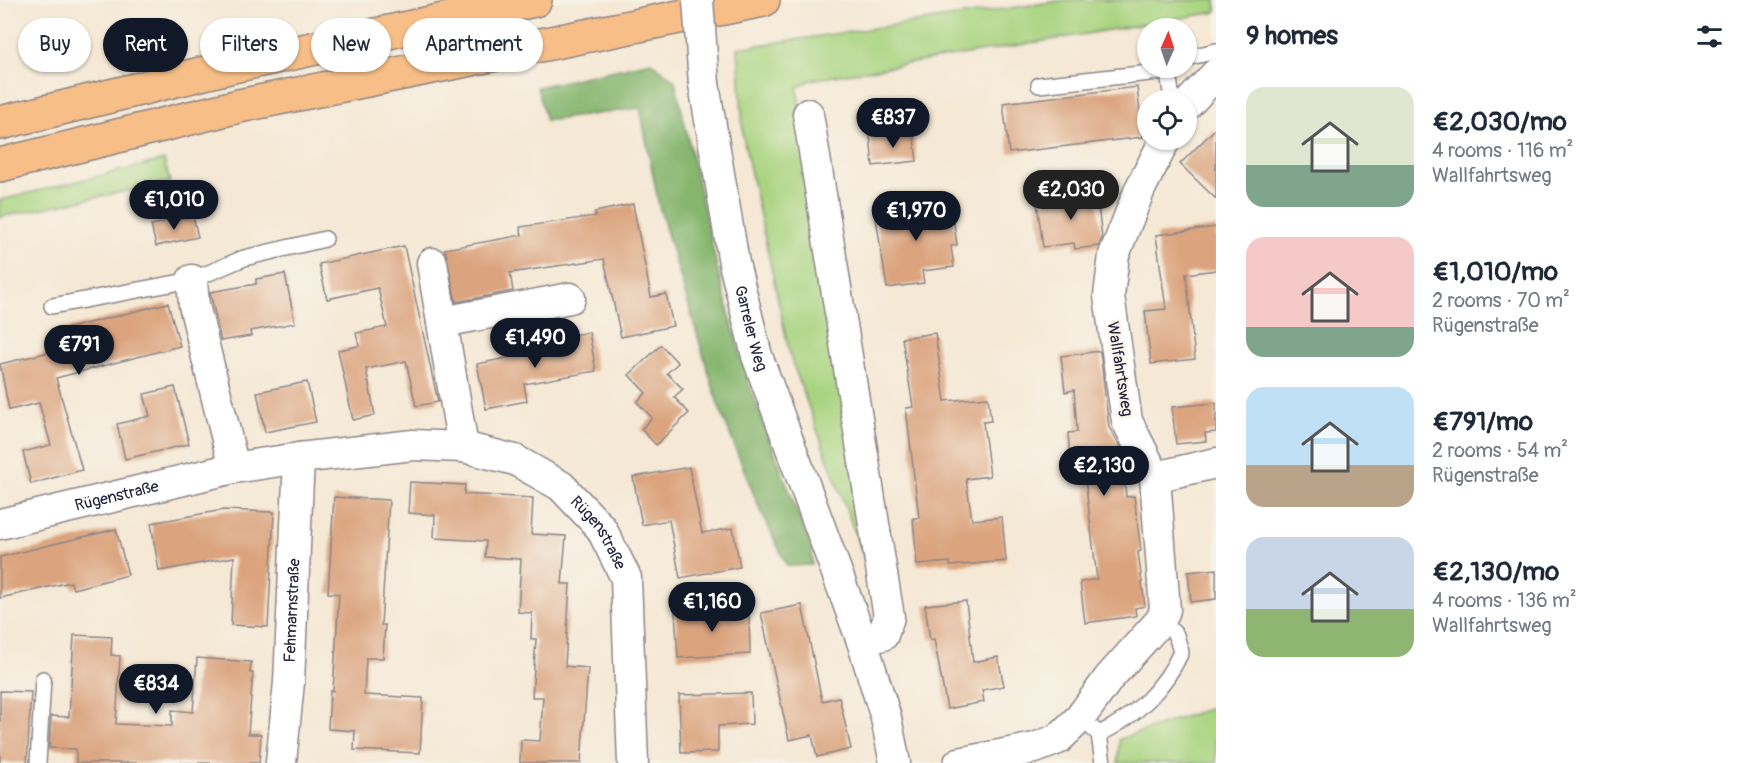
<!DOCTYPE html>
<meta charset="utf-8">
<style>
:root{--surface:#fff;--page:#f6f6f7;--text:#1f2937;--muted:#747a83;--accent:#111827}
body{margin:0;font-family:Pangolin,sans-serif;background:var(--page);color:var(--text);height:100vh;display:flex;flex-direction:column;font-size:22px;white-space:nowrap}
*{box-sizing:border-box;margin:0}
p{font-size:20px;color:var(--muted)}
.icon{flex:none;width:33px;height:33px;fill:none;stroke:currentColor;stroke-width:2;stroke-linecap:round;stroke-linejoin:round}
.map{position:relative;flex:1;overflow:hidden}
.side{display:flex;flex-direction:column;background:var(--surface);width:540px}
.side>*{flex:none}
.hud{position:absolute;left:18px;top:18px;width:570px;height:54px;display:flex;gap:12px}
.needle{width:39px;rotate:3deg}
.controls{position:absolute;left:1137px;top:18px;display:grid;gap:12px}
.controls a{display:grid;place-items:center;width:60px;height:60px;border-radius:50%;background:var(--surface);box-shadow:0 2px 4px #0004;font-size:30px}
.price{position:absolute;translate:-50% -51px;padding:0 14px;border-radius:21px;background:var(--accent);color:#fff;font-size:20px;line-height:39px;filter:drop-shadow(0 2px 3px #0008)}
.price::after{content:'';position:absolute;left:50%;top:36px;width:18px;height:14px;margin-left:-9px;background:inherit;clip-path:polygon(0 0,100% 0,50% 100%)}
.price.on{background:#222;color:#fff}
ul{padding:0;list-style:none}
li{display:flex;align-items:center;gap:18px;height:150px;padding:0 30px}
li span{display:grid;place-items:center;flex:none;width:168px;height:120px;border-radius:18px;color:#555}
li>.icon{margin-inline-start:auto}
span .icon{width:72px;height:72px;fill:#fffc;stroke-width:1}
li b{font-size:26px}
h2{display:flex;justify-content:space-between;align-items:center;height:72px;padding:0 30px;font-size:26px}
.tag{padding:0 21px;border-radius:27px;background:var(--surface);box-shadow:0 2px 4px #0004;font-size:21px;line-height:54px}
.tag.on{background:var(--accent);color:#fff}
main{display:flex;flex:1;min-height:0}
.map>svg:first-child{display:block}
</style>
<main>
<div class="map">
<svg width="1216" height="763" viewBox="0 0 1216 763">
<rect width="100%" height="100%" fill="#f7f3e8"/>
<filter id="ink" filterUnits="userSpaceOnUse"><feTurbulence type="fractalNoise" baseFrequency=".0167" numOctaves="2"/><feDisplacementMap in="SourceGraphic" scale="12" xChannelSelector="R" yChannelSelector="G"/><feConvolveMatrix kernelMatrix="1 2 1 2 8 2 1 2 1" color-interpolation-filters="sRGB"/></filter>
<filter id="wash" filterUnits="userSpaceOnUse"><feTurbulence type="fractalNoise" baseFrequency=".008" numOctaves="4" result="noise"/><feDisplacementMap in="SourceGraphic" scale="24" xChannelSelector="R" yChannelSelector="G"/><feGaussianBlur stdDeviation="1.35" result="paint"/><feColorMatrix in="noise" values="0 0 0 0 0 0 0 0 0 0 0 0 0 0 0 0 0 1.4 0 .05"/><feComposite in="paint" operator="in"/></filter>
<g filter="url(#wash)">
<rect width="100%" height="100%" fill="#f5e8d4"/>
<g fill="#a9d480" stroke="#667b5e" stroke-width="1.5">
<polygon points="1066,0 1216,0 1216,12 811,80 797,88 872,563 866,563 790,356 743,136 738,48"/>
<polygon points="164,160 170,182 0,217 0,200"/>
<polygon points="1216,706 1216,763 1118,763 1119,739"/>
</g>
<polygon fill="#86b66e" stroke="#546c54" stroke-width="1.5" points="651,62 675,81 717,267 745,373 812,551 812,565 787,566 758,505 718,404 659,206 640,108 546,121 537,87"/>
<g id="blocks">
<g fill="#dba47f">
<polygon points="1137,87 1143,137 1009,153 1003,103"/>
<polygon points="1216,128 1216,199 1180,164"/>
<polygon points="913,131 917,161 873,166 870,136"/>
<polygon points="1096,190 1102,238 1099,246 1075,249 1074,243 1043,247 1037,203 1069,199 1068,194"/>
<polygon points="951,201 957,245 951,246 954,267 922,271 924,283 887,288 875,212"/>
<polygon points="633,204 651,297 666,294 673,326 621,337 604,259 510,273 513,291 456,302 445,249 522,235 520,227 596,216 595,212"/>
<polygon points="193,216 198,237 156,246 151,225"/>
<polygon points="1216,227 1216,270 1186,274 1195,359 1151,364 1145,311 1166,309 1156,235"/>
<polygon points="404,246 438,402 416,406 406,361 387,365 366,369 375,415 353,420 338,350 359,346 356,333 387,327 378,288 327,299 319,264"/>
<polygon points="285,274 295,323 250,331 251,336 221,341 210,292 256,284 256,279"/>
<polygon points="168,303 180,346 56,378 82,470 31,484 23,452 51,445 39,403 9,410 0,364 58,350 53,332"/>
<polygon points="589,332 596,371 524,384 527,401 486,409 477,364 541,351 540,341"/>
<polygon points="935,333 945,401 988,397 991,421 983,422 990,476 966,479 972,520 1002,517 1006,561 950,566 950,562 917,565 913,518 919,518 906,408 913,407 902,338"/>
<polygon points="661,345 678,363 667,373 683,389 674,397 689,413 656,445 641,429 652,418 637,402 646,393 629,375"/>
<polygon points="1100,351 1109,427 1122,450 1126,497 1134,496 1141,551 1138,552 1145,606 1135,608 1136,616 1085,623 1080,582 1097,579 1084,470 1071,471 1068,433 1077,432 1074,390 1065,392 1061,356"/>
<polygon points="307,382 316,422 265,432 257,392"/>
<polygon points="175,387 189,444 125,459 117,424 150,416 144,394"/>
<polygon points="1216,403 1216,432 1205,433 1206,441 1176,444 1172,407"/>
<polygon points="689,467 702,533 733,528 740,567 680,578 669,520 642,525 633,477"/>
<polygon points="410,482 465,485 464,494 533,498 531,534 566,536 562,584 570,584 565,666 588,668 581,763 520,763 521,740 540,741 543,697 532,697 536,639 531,639 532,613 518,612 521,559 485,557 486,541 434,538 435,515 408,513"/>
<polygon points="334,497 389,500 381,625 385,625 383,658 366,658 364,695 423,698 420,753 354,750 355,731 328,729 330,691 333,691 339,594 328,593"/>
<polygon points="223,510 274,512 268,627 231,625 234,557 159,571 151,523"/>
<polygon points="116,529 128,575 73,589 71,582 0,598 0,557"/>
<polygon points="1216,569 1216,599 1191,602 1188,572"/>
<polygon points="966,601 973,662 998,657 1004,686 982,690 984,702 947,709 934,639 930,640 925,605"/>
<polygon points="802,605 822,701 839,697 851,749 817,757 812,735 789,740 761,613"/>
<polygon points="737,608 737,618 749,616 750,654 678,658 675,611"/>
<polygon points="74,635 112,637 111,655 120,656 116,724 172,726 172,710 193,712 197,658 251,662 250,673 253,673 248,734 261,734 259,763 76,763 76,749 49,748 51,716 69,717"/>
<polygon points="0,691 31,692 27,763 0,763"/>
<polygon points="751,693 752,724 718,726 718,752 681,753 679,695"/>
</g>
</g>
</g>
<g filter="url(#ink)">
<use href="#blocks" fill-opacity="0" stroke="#8c8588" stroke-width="1.5"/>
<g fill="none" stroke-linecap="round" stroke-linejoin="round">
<defs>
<g id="lane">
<polyline points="1186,58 1216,51"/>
<polyline points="1170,68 1168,71 1172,100"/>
<polyline points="1039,85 1168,71"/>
<polyline points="52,306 192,280 244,258 325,239"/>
<polyline points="1092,728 1099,734 1103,763"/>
<path d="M 1099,734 C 1135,717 1165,688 1181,652 L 1176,635 L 1161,620"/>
<polyline points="38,763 43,679"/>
</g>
<g id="street">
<path id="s1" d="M 704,84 L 734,263 L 757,356 L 862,641 L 886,718 L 895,763"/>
<polyline points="1186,106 1216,74"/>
<polyline points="808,114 889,617 883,635 862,641"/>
<polyline points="432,263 463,447"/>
<polyline points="192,280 194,305 234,468"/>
<polyline points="442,322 570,298"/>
<polyline points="1155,477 1216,463"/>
<path id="s2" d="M 0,524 L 234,468 L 299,458 L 413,445 L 463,447 L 515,460 L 561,486 L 601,528 L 626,578 L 633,763"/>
<path id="s3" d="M 281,763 L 289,682 L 299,458"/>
<polyline points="959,763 1035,748 1058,739 1080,718 1109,678 1161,620 1165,610 1155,477 1127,421 1109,296 1114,255 1140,189 1165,140"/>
</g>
<g id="highway">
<polyline points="0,123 229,67 535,0"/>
<polyline points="0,165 239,106 763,0"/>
</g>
</defs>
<use href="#lane" stroke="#8c8588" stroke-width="18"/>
<use href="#street" stroke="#8c8588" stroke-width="33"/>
<use href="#highway" stroke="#8c8588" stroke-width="36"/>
<use href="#lane" stroke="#fff" stroke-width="15"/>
<use href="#street" stroke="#fff" stroke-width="30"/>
<use href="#highway" stroke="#f7be87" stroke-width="33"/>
<defs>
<polyline id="street-bridge" points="698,0 704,84"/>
</defs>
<use href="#street-bridge" stroke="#8c8588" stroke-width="33" stroke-linecap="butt"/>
<use href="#street-bridge" stroke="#fff" stroke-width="30"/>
</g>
</g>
<g text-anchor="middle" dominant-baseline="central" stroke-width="4.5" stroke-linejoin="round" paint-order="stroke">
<g font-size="16" fill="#22223b" stroke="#f7f3e8">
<text stroke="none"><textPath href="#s1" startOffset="249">Garreler Weg</textPath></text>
<text transform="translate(1120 369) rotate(81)">Wallfahrtsweg</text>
<text stroke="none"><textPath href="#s2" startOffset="120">Rügenstraße</textPath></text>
<text stroke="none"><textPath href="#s2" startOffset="638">Rügenstraße</textPath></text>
<text stroke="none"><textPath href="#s3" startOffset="153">Fehmarnstraße</textPath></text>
</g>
</g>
</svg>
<div class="controls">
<a><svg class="needle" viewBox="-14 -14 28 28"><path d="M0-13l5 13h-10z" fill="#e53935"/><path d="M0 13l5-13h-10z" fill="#747a83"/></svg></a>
<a><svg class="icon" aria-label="locate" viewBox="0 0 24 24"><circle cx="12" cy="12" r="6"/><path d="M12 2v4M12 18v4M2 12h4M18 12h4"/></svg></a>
</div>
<b class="price" style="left:893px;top:149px">€837</b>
<b class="price on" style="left:1071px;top:221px">€2,030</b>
<b class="price" style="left:174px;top:231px">€1,010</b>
<b class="price" style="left:916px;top:242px">€1,970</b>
<b class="price" style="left:535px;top:369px">€1,490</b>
<b class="price" style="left:79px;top:376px">€791</b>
<b class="price" style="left:1104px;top:497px">€2,130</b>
<b class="price" style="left:712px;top:633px">€1,160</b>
<b class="price" style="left:156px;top:715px">€834</b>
<div class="hud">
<a class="tag">Buy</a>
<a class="tag on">Rent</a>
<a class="tag">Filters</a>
<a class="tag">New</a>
<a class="tag">Apartment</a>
</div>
</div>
<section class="side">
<h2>9 homes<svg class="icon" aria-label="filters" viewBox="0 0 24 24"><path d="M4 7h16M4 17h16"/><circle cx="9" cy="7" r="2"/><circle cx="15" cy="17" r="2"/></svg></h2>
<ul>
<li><span style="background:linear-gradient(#dfe7d0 65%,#7fa58c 0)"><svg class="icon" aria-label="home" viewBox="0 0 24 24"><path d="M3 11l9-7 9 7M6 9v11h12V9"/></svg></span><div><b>€2,030/mo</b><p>4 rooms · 116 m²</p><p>Wallfahrtsweg</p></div></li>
<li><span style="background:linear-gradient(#f6c9c9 75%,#7fa58c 0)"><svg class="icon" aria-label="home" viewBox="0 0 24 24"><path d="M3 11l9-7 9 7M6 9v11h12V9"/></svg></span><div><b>€1,010/mo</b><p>2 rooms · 70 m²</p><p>Rügenstraße</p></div></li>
<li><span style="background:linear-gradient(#bfe0f5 65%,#b9a48a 0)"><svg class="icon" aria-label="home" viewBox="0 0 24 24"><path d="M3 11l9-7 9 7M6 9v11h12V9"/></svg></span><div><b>€791/mo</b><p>2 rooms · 54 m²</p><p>Rügenstraße</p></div></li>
<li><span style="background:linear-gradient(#c9d6e8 60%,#8fb573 0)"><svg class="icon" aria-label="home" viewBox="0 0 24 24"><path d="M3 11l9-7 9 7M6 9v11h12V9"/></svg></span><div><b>€2,130/mo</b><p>4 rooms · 136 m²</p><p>Wallfahrtsweg</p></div></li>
</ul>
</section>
</main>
